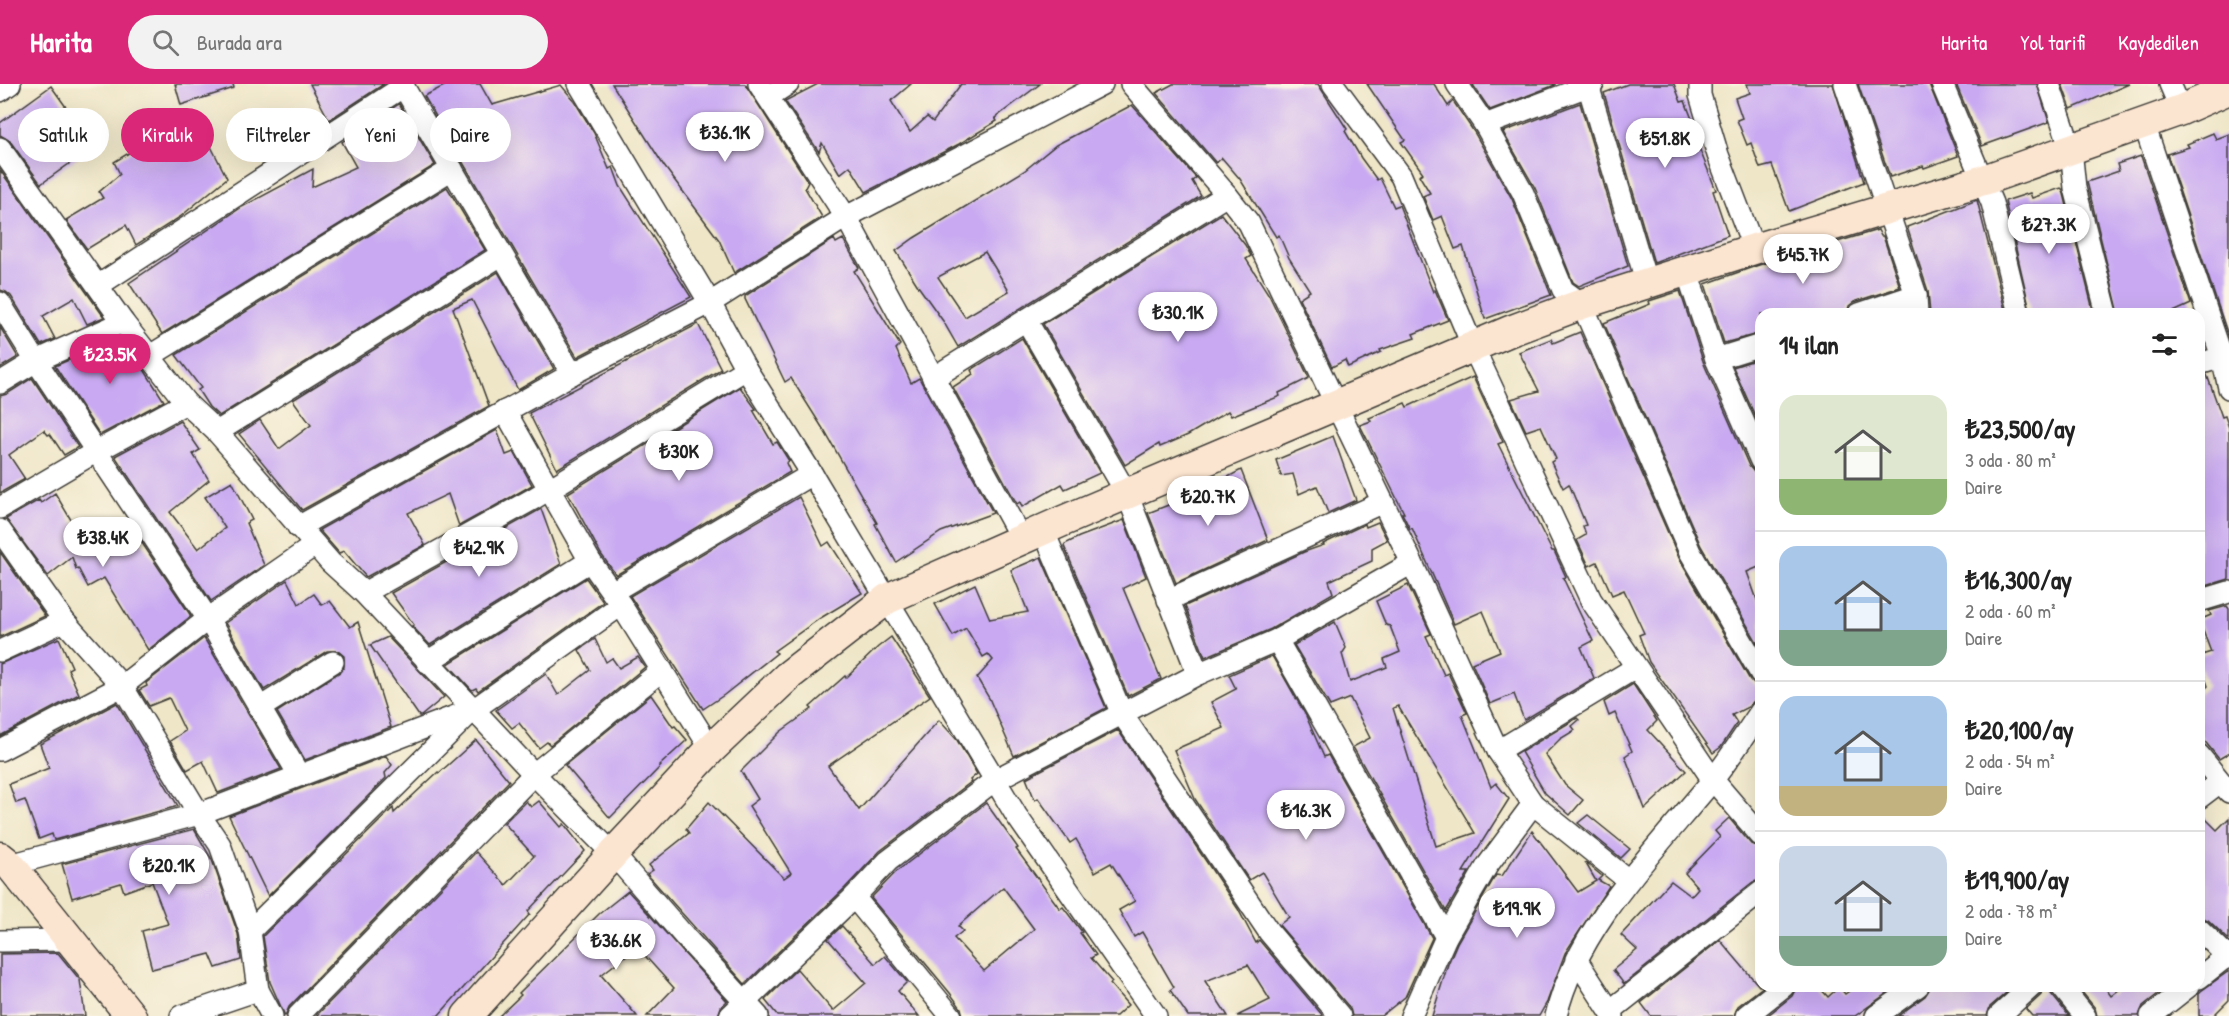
<!DOCTYPE html>
<html lang="tr">
<meta charset="utf-8">
<style>
:root{--surface:#fff;--page:#f2f2f2;--text:#222;--muted:#767676;--line:#e0e0e0;--accent:#db2777}
body{margin:0;font-family:"Patrick Hand",sans-serif;background:var(--page);color:var(--text);height:100vh;display:flex;flex-direction:column;font-size:22px;white-space:nowrap}
*{box-sizing:border-box;margin:0}
p{font-size:20px;color:var(--muted)}
.icon{flex:none;width:33px;height:33px;fill:none;stroke:currentColor;stroke-width:2;stroke-linecap:round;stroke-linejoin:round}
.map{position:relative;flex:1;overflow:hidden}
.side{position:absolute;left:1755px;top:224px;width:450px;height:684px;display:flex;flex-direction:column;background:var(--surface);border-radius:18px;box-shadow:0 6px 24px #0002}
.side>*{flex:none}
.top-card{position:absolute;left:18px;top:24px;width:570px;height:54px;display:flex;gap:12px}
.price{position:absolute;translate:-50% -51px;padding:0 14px;border-radius:21px;background:#fff;color:#222;font-size:20px;line-height:39px;filter:drop-shadow(0 2px 3px #0008)}
.price::after{content:'';position:absolute;left:50%;top:36px;width:18px;height:14px;margin-left:-9px;background:inherit;clip-path:polygon(0 0,100% 0,50% 100%)}
.price.on{background:var(--accent);color:#fff}
ul{padding:0;list-style:none}
li{display:flex;align-items:center;gap:18px;height:150px;padding:0 24px}
li+li{border-top:2px solid var(--line)}
li span{display:grid;place-items:center;flex:none;width:168px;height:120px;border-radius:18px;color:#555}
li>.icon{margin-inline-start:auto}
span .icon{width:72px;height:72px;fill:#fffc;stroke-width:1}
li b{font-size:26px}
h2{display:flex;justify-content:space-between;align-items:center;height:72px;padding:0 24px;font-size:26px}
.chip{padding:0 21px;border-radius:27px;background:var(--surface);box-shadow:0 6px 24px #0002;font-size:21px;line-height:54px}
.chip.on{background:var(--accent);color:#fff}
header{display:flex;align-items:center;gap:36px;box-sizing:border-box;height:84px;padding:0 30px;background:var(--accent);color:#fff}
header strong{font-size:28px}
nav{display:flex;gap:33px;margin-inline-start:auto;font-size:21px}
.search{width:420px;height:54px;background:var(--page);display:flex;align-items:center;gap:15px;box-sizing:border-box;padding:0 21px;border-radius:33px;color:var(--muted);font-size:22px}
.map>svg:first-child{display:block}
</style>
<header>
<strong>Harita</strong>
<div class="search"><svg class="icon" aria-label="search" viewBox="0 0 24 24"><circle cx="10" cy="10" r="6"/><path d="M15 15l6 6"/></svg>Burada ara</div>
<nav><a>Harita</a><a>Yol tarifi</a><a>Kaydedilen</a></nav>
</header>
<div class="map">
<svg width="2229" height="932" viewBox="0 0 2229 932">
<rect width="100%" height="100%" fill="#fcf5e5"/>
<filter id="ink" filterUnits="userSpaceOnUse"><feTurbulence type="fractalNoise" baseFrequency=".0167" numOctaves="2"/><feDisplacementMap in="SourceGraphic" scale="12" xChannelSelector="R" yChannelSelector="G"/><feConvolveMatrix kernelMatrix="1 2 1 2 8 2 1 2 1" color-interpolation-filters="sRGB"/></filter>
<filter id="wash" filterUnits="userSpaceOnUse"><feTurbulence type="fractalNoise" baseFrequency=".008" numOctaves="4" result="noise"/><feDisplacementMap in="SourceGraphic" scale="24" xChannelSelector="R" yChannelSelector="G"/><feGaussianBlur stdDeviation="1.35" result="paint"/><feColorMatrix in="noise" values="0 0 0 0 0 0 0 0 0 0 0 0 0 0 0 0 0 1.4 0 .05"/><feComposite in="paint" operator="in"/></filter>
<g filter="url(#wash)">
<rect width="100%" height="100%" fill="#efe6c8"/>
<g id="blocks">
<g fill="#c9aaf2" fill-rule="evenodd">
<polygon points="175,0 233,0 234,4 181,21"/>
<polygon points="310,0 384,0 329,36"/>
<polygon points="448,0 480,0 492,21 561,1 575,18 594,49 609,85 613,83 620,102 691,213 577,273 424,12"/>
<polygon points="612,0 745,0 808,98 805,104 822,133 734,189 719,156 664,82"/>
<polygon points="818,0 911,0 891,17 910,48 927,33 933,38 961,0 1040,0 995,34 997,37 959,60 866,108 850,82 840,90 822,59 819,68 785,17"/>
<polygon points="1173,0 1318,0 1347,45 1345,47 1361,74 1377,96 1380,94 1394,123 1399,121 1433,208 1435,206 1448,236 1413,250 1415,254 1380,266 1381,268 1348,283 1345,276 1332,283 1299,214 1310,207 1289,174 1279,151 1276,153 1240,95 1222,74 1216,79 1156,9"/>
<polygon points="1367,0 1434,0 1448,22 1453,17 1474,48 1512,115 1551,211 1485,235 1463,162 1455,165 1442,132 1433,136 1423,112 1430,109 1419,91 1423,89 1401,58 1405,56"/>
<polygon points="1475,0 1555,0 1555,1 1490,26 1473,1"/>
<polygon points="1628,0 1674,0 1681,18 1685,17 1697,48 1693,49 1716,106 1713,107 1728,151 1654,179 1604,9"/>
<polygon points="1747,0 1833,0 1864,98 1789,127 1772,81 1760,84 1751,59 1747,61 1737,36 1742,34 1735,14 1750,9"/>
<polygon points="1858,0 1929,0 1958,72 1924,84 1923,82 1890,93"/>
<polygon points="1956,0 2037,0 2049,38 1982,62"/>
<polygon points="2062,0 2129,0 2071,25"/>
<polygon points="51,2 94,62 41,100 10,57 0,51 0,39"/>
<polygon points="1580,19 1628,182 1579,202 1573,198 1535,104 1503,48"/>
<polygon points="399,20 435,81 162,250 129,199 242,123 313,85 312,103 356,83 342,58"/>
<path d="M 1132,21 L 1196,94 L 1192,97 L 1201,112 L 958,263 L 943,237 L 918,202 L 896,167 L 914,154 L 1024,87 L 1056,61 ZM 985,168 L 1009,207 L 965,233 L 938,193 Z"/>
<polygon points="194,29 227,94 180,133 136,161 126,141 87,165 66,136 103,114 99,108 120,90 114,78"/>
<polygon points="2213,49 2216,55 2229,50 2229,254 2167,70 2189,63 2187,60"/>
<polygon points="2141,72 2191,220 2169,230 2119,230 2088,102 2087,98 2119,87 2117,80"/>
<polygon points="0,86 104,233 87,240 74,214 43,232 55,255 41,261 11,212 6,208 0,206"/>
<polygon points="447,103 485,166 219,332 209,323 198,306 201,304 176,271"/>
<polygon points="2061,104 2063,106 2094,230 2031,230 2005,117 2030,109 2032,114"/>
<polygon points="1977,116 2006,230 1930,230 1928,207 1907,143"/>
<polygon points="1221,130 1245,161 1251,172 1246,175 1269,211 1309,294 1279,309 1280,312 1231,332 1228,327 1188,351 1160,363 1159,360 1125,381 1043,240"/>
<polygon points="1878,146 1881,152 1883,152 1900,203 1854,218 1849,222 1847,230 1761,230 1761,249 1724,259 1705,200 1759,181"/>
<polygon points="834,155 836,159 843,155 859,184 854,187 900,261 896,265 911,299 919,294 993,429 941,448 896,478 875,440 877,439 825,348 791,294 785,298 745,215 745,212"/>
<polygon points="498,188 554,285 518,306 472,216 453,224 489,322 302,426 239,350 260,336 279,365 311,341 293,316"/>
<polygon points="1680,207 1704,280 1749,382 1754,388 1761,390 1761,482 1747,488 1761,527 1761,565 1701,462 1604,239 1650,220 1649,217"/>
<polygon points="698,240 721,285 557,385 529,329"/>
<polygon points="0,243 18,273 0,284"/>
<polygon points="1580,248 1679,474 1750,596 1755,601 1761,603 1761,614 1755,616 1748,623 1732,631 1737,639 1721,663 1713,669 1649,578 1639,551 1644,549 1624,506 1612,511 1597,478 1589,482 1577,456 1586,451 1583,442 1586,441 1569,400 1563,404 1551,378 1556,375 1541,342 1526,347 1511,315 1539,307 1519,268 1551,255 1553,259"/>
<polygon points="119,254 145,287 164,317 100,351 55,282"/>
<polygon points="1022,254 1100,389 1065,405 1062,400 1022,423 1020,418 1017,420 953,303 973,290 971,286"/>
<polygon points="1761,274 1761,345 1733,283"/>
<polygon points="2207,291 2222,333 2225,332 2229,344 2229,495 2199,504 2199,292"/>
<polygon points="1473,293 1503,358 1498,360 1552,467 1554,467 1566,493 1563,494 1593,557 1581,563 1594,594 1524,636 1514,610 1490,620 1472,579 1500,567 1483,527 1454,540 1412,444 1410,445 1402,429 1404,429 1360,341 1371,337 1369,334 1405,319 1407,323"/>
<polygon points="32,294 78,363 64,371 50,350 48,351 44,346 9,371 25,395 0,409 0,312 7,310"/>
<polygon points="740,303 756,325 753,326 773,360 777,358 789,377 786,379 790,388 616,491 601,470 568,409"/>
<polygon points="180,337 200,366 193,370 209,396 170,428 198,465 225,444 205,413 232,397 252,436 246,439 264,481 211,517 115,372"/>
<polygon points="497,346 506,371 514,368 532,401 527,404 459,442 448,410 408,429 425,461 366,493 344,467 339,469 319,446"/>
<polygon points="1333,352 1356,416 1328,429 1317,402 1299,410 1293,390 1281,392 1276,376"/>
<polygon points="1241,386 1268,456 1176,499 1148,429 1189,413 1188,412 1215,400"/>
<polygon points="55,409 74,441 76,440 95,465 101,462 106,472 138,453 191,532 148,566 104,494 88,503 78,484 76,485 72,473 48,492 6,435 39,416 41,419"/>
<polygon points="799,413 823,462 829,458 862,509 819,535 774,567 777,569 724,611 703,625 630,512"/>
<polygon points="541,425 561,480 430,561 412,542 414,541 391,509"/>
<polygon points="1124,436 1146,493 1123,504 1161,595 1128,612 1064,462 1065,460 1079,453"/>
<polygon points="1378,438 1387,456 1372,464 1372,477 1329,497 1333,509 1271,545 1205,573 1185,522 1304,468 1324,461 1323,460 1365,440 1366,443"/>
<polygon points="0,468 45,532 0,553"/>
<polygon points="1041,473 1106,624 1014,672 989,614 977,594 993,576 988,570 983,573 966,544 953,552 935,520 975,500 990,535 1028,528 1011,486"/>
<polygon points="586,494 603,518 478,607 476,604 472,606 448,580"/>
<polygon points="287,496 299,520 314,510 322,521 330,517 350,543 358,538 391,643 305,676 277,628 340,588 344,583 344,572 338,567 327,567 264,606 225,539"/>
<path d="M 1408,501 L 1431,550 L 1426,552 L 1444,591 L 1448,589 L 1467,629 L 1462,631 L 1491,703 L 1496,699 L 1509,715 L 1463,788 L 1469,788 L 1446,827 L 1353,663 L 1370,654 L 1350,614 L 1330,622 L 1294,561 L 1335,538 L 1346,564 L 1342,570 L 1350,598 L 1387,583 L 1384,575 L 1400,568 L 1390,542 L 1386,541 L 1376,517 ZM 1398,622 L 1475,749 L 1436,762 L 1393,624 Z"/>
<polygon points="2227,522 2229,525 2229,669 2219,675 2199,650 2199,610 2208,602 2199,578 2199,572 2211,568 2199,536 2211,531 2209,527"/>
<polygon points="388,553 444,613 421,632 419,632 370,561"/>
<polygon points="891,553 930,612 828,682 859,726 939,636 957,656 977,690 970,696 971,698 880,767 845,804 745,900 647,790 653,786 649,781 689,749 686,745 709,718 784,794 791,789 749,722 758,715 741,687 780,648 812,625 810,623 845,592 846,594 878,563"/>
<polygon points="59,554 72,583 68,585 79,610 0,652 0,580"/>
<polygon points="204,554 281,685 218,709 203,677 187,686 170,657 185,647 169,614 149,622 139,606 147,602 146,599"/>
<polygon points="595,555 606,578 612,574 619,584 638,573 645,583 550,661 547,658 539,664 519,639 512,644 496,626 546,590 558,611 590,586 579,566"/>
<polygon points="1272,572 1306,632 1324,673 1328,671 1432,854 1405,913 1381,932 1352,932 1350,924 1279,841 1289,833 1262,788 1249,796 1195,715 1174,666 1224,644 1211,618 1236,605 1229,591"/>
<polygon points="1633,600 1657,637 1648,646 1686,687 1645,725 1625,672 1632,667 1615,629 1609,632 1604,618"/>
<polygon points="651,611 673,643 675,642 687,656 660,681 661,682 610,734 565,681"/>
<polygon points="117,619 178,722 54,756 52,750 39,755 25,716 16,719 9,700 49,684 40,660"/>
<polygon points="1577,634 1579,636 1572,642 1575,646 1560,655 1545,670 1565,701 1583,716 1570,731 1545,709 1521,668"/>
<polygon points="1118,646 1238,825 1256,859 1259,856 1323,932 1237,932 1270,916 1248,881 1205,897 1228,932 1188,932 1170,906 1174,903 1142,848 1134,853 1119,826 1135,817 1111,779 1095,788 1076,755 1070,759 1038,714 1035,716 1026,694"/>
<polygon points="476,656 509,697 289,923 285,932 270,898 263,852 393,724 394,729 438,688 439,689"/>
<polygon points="386,672 392,681 385,689 386,694 268,812 229,732"/>
<polygon points="526,717 531,723 539,717 561,743 564,740 585,767 528,827 530,830 438,932 316,932 476,768 506,801 534,772 504,739"/>
<path d="M 986,719 L 1018,764 L 1016,765 L 1060,825 L 1063,823 L 1082,848 L 1080,849 L 1096,871 L 1091,874 L 1112,898 L 1110,900 L 1128,921 L 1116,932 L 963,932 L 961,924 L 950,909 L 871,814 L 897,787 ZM 1003,803 L 1034,845 L 984,887 L 954,854 L 963,847 L 958,842 Z"/>
<polygon points="2199,728 2217,746 2229,734 2229,856 2208,836 2199,833"/>
<polygon points="1588,731 1630,765 1621,774 1578,739"/>
<polygon points="1729,734 1751,760 1761,764 1761,796 1753,798 1624,900 1613,886 1637,866 1621,851 1671,797 1691,812 1698,804 1685,789 1720,753 1715,747"/>
<polygon points="194,745 212,776 238,850 241,876 216,884 210,870 152,885 142,847 168,840 152,798 124,808 121,799 72,814 62,780"/>
<polygon points="1532,747 1578,808 1596,797 1585,778 1602,792 1598,796 1609,802 1565,869 1547,918 1539,932 1432,932 1448,880 1457,859 1496,791 1502,792"/>
<polygon points="628,807 727,917 721,923 718,932 647,932 674,904 637,863 601,891 637,932 499,932 521,911 519,909 599,830"/>
<polygon points="842,842 875,880 885,872 907,898 898,907 919,932 778,932 765,916 797,885 833,927 866,899 828,855"/>
<polygon points="1720,856 1759,902 1764,902 1738,922 1734,932 1651,932 1641,919"/>
<polygon points="58,869 80,896 85,932 0,932 0,870"/>
<polygon points="2229,887 2229,916 2213,932 2199,932 2199,909 2201,907"/>
<polygon points="1797,902 1818,902 1828,913 1839,903 1845,910 1852,905 1849,902 1897,902 1855,932 1767,932 1792,912"/>
<polygon points="1931,902 2014,902 1990,923 1987,932 1898,932 1925,912"/>
<polygon points="2044,902 2049,902 2051,910 2069,932 2032,932 2026,925 2041,911"/>
<polygon points="2077,902 2104,902 2111,912 2124,902 2159,902 2163,906 2143,922 2139,932 2097,932 2095,924"/>
</g>
</g>
</g>
<g filter="url(#ink)">
<use href="#blocks" fill-opacity="0" stroke="#3c3a36" stroke-width="1.5"/>
<g fill="none" stroke-linecap="round" stroke-linejoin="round">
<defs>
<g id="street">
<polyline points="402,0 572,290"/>
<polyline points="579,0 710,219 746,285 812,390 1016,731 1156,932"/>
<polyline points="759,0 846,133 1022,456"/>
<polyline points="1131,0 1227,111 1249,139 1412,479 1498,667 1533,720 1628,796"/>
<polyline points="1333,0 1401,92 1473,263 1591,516 1713,696 1761,752"/>
<polyline points="1457,0 1485,41 1523,109 1563,206 1582,220 1690,468 1761,590"/>
<polyline points="1700,0 1700,11 1718,71 1754,165"/>
<polyline points="1845,0 1916,211 1917,230"/>
<polyline points="1942,0 1992,119 2019,230"/>
<polyline points="2049,0 2071,65 2075,104 2107,230"/>
<polyline points="2170,0 2181,26"/>
<polyline points="1588,1 1647,200"/>
<polyline points="0,7 10,0"/>
<polyline points="768,13 788,0"/>
<polyline points="2144,40 2222,273 2229,304"/>
<polyline points="1485,41 1593,0"/>
<polyline points="0,64 123,238 186,319 217,348 330,478 364,509 534,690 613,770 686,854 758,932"/>
<polyline points="1687,188 1716,275 1761,377"/>
<polyline points="99,201 404,2"/>
<polyline points="0,219 36,277 208,535 299,691"/>
<polyline points="1859,230 1916,211"/>
<polyline points="1026,236 1127,410 1198,590"/>
<polyline points="150,272 452,85"/>
<polyline points="1716,275 1761,261"/>
<polyline points="2199,280 2229,271"/>
<polyline points="933,294 1227,111"/>
<polyline points="0,299 36,277 123,238"/>
<polyline points="505,327 590,477 621,521 711,665"/>
<polyline points="217,348 501,171"/>
<polyline points="0,424 97,367 186,319"/>
<polyline points="298,443 572,290 710,219 846,133 1102,0"/>
<polyline points="0,446 64,537 122,602 199,730 220,761 250,847 258,906 181,932"/>
<polyline points="1043,446 1122,630 1269,848 1340,932"/>
<polyline points="612,508 812,390"/>
<polyline points="364,509 533,415 746,285"/>
<polyline points="1168,516 1383,418"/>
<polyline points="2199,517 2229,508"/>
<polyline points="1277,556 1446,853"/>
<polyline points="0,567 64,537"/>
<polyline points="427,578 590,477"/>
<polyline points="260,624 333,578"/>
<polyline points="0,666 122,602 208,535 315,461"/>
<polyline points="1498,667 1635,584"/>
<polyline points="2199,671 2229,708"/>
<polyline points="2199,714 2220,698"/>
<polyline points="10,781 199,730 466,628"/>
<polyline points="854,813 951,932"/>
<polyline points="2199,845 2229,874"/>
<polyline points="250,847 473,626 621,521"/>
<polyline points="0,857 70,856"/>
<polyline points="1576,875 1613,932"/>
<polyline points="2199,894 2227,872"/>
<polyline points="2061,902 2085,932"/>
<polyline points="258,906 272,932"/>
<polyline points="1610,927 1761,808"/>
<polyline points="298,932 534,690 662,586"/>
<polyline points="730,932 854,813 888,777 995,696 1198,590 1277,556 1412,479"/>
<polyline points="1411,932 1446,853 1487,782 1533,720"/>
<path d="M 1556,932 C 1576,845 1655,766 1711,698 C 1729,676 1745,650 1761,627"/>
<polyline points="1746,932 1784,902"/>
<polyline points="1876,932 1918,902"/>
<polyline points="1999,932 2032,902"/>
<polyline points="2151,932 2189,902"/>
</g>
<g id="secondary">
<polyline points="0,773 10,781 131,932"/>
<polyline points="467,932 613,770 711,665 788,592 887,515 1063,437 1510,247 1582,220 1754,165 1984,96 2181,26 2229,5"/>
</g>
</defs>
<use href="#street" stroke="#3c3a36" stroke-width="24"/>
<use href="#secondary" stroke="#3c3a36" stroke-width="33"/>
<use href="#street" stroke="#fff" stroke-width="21"/>
<use href="#secondary" stroke="#fce5d0" stroke-width="30"/>
</g>
</g>
</svg>
<b class="price" style="left:725px;top:79px">₺36.1K</b>
<b class="price" style="left:1665px;top:85px">₺51.8K</b>
<b class="price" style="left:2049px;top:171px">₺27.3K</b>
<b class="price" style="left:1803px;top:201px">₺45.7K</b>
<b class="price" style="left:1178px;top:259px">₺30.1K</b>
<b class="price on" style="left:110px;top:301px">₺23.5K</b>
<b class="price" style="left:679px;top:398px">₺30K</b>
<b class="price" style="left:1208px;top:443px">₺20.7K</b>
<b class="price" style="left:103px;top:484px">₺38.4K</b>
<b class="price" style="left:479px;top:494px">₺42.9K</b>
<b class="price" style="left:1306px;top:757px">₺16.3K</b>
<b class="price" style="left:169px;top:812px">₺20.1K</b>
<b class="price" style="left:1517px;top:855px">₺19.9K</b>
<b class="price" style="left:616px;top:887px">₺36.6K</b>
<div class="top-card">
<a class="chip">Satılık</a>
<a class="chip on">Kiralık</a>
<a class="chip">Filtreler</a>
<a class="chip">Yeni</a>
<a class="chip">Daire</a>
</div>
<section class="side">
<h2>14 ilan<svg class="icon" aria-label="filters" viewBox="0 0 24 24"><path d="M4 7h16M4 17h16"/><circle cx="9" cy="7" r="2"/><circle cx="15" cy="17" r="2"/></svg></h2>
<ul>
<li><span style="background:linear-gradient(#dfe7d0 70%,#8fb573 0)"><svg class="icon" aria-label="home" viewBox="0 0 24 24"><path d="M3 11l9-7 9 7M6 9v11h12V9"/></svg></span><div><b>₺23,500/ay</b><p>3 oda · 80 m²</p><p>Daire</p></div></li>
<li><span style="background:linear-gradient(#a9c7e8 70%,#7fa58c 0)"><svg class="icon" aria-label="home" viewBox="0 0 24 24"><path d="M3 11l9-7 9 7M6 9v11h12V9"/></svg></span><div><b>₺16,300/ay</b><p>2 oda · 60 m²</p><p>Daire</p></div></li>
<li><span style="background:linear-gradient(#a9c7e8 75%,#c2b280 0)"><svg class="icon" aria-label="home" viewBox="0 0 24 24"><path d="M3 11l9-7 9 7M6 9v11h12V9"/></svg></span><div><b>₺20,100/ay</b><p>2 oda · 54 m²</p><p>Daire</p></div></li>
<li><span style="background:linear-gradient(#c9d6e8 75%,#7fa58c 0)"><svg class="icon" aria-label="home" viewBox="0 0 24 24"><path d="M3 11l9-7 9 7M6 9v11h12V9"/></svg></span><div><b>₺19,900/ay</b><p>2 oda · 78 m²</p><p>Daire</p></div></li>
</ul>
</section>
</div>
